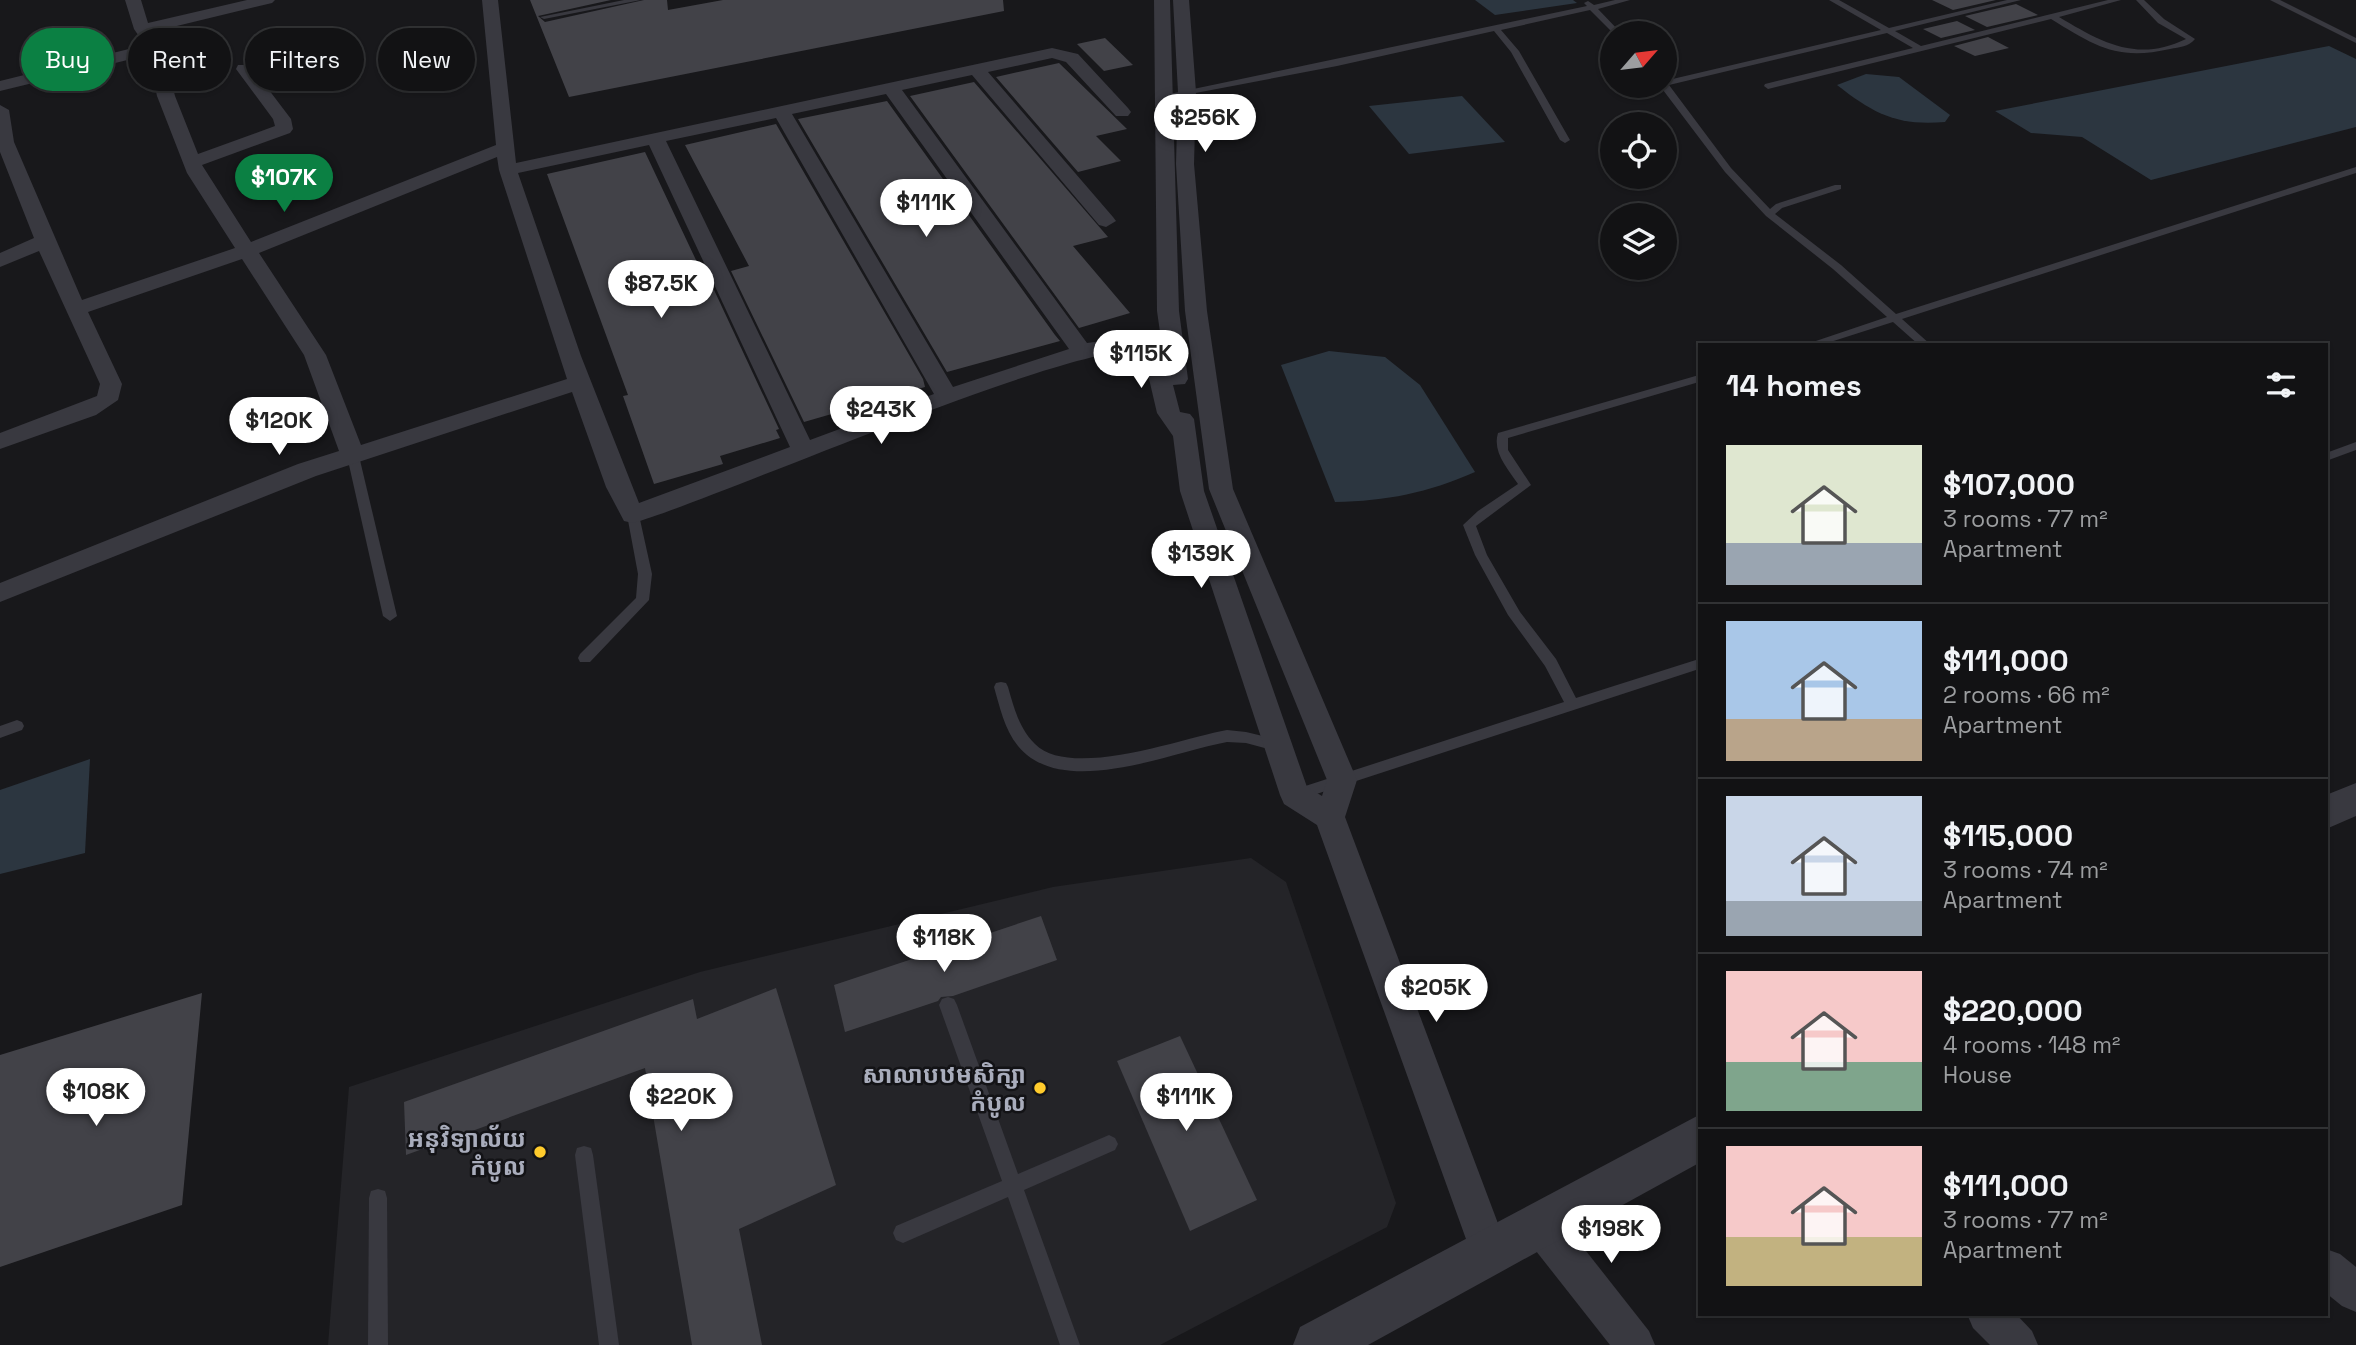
<!DOCTYPE html>
<meta charset="utf-8">
<style>
:root{--surface:#121214;--page:#1f2022;--text:#f1f3f6;--muted:#9c9ea0;--line:#313234;--accent:#0b8043}
body{margin:0;font-family:"Space Grotesk","Noto Sans Khmer",sans-serif;background:var(--page);color:var(--text);height:100vh;display:flex;flex-direction:column;font-size:26px;white-space:nowrap}
*{box-sizing:border-box;margin:0}
p{font-size:23px;color:var(--muted)}
.icon{flex:none;width:38px;height:38px;fill:none;stroke:currentColor;stroke-width:2;stroke-linecap:round;stroke-linejoin:round}
.map{position:relative;flex:1;overflow:hidden}
.panel{position:absolute;left:1698px;top:343px;width:630px;height:973px;display:flex;flex-direction:column;background:var(--surface);border-radius:0px;box-shadow:0 2px 5px #0004,0 0 0 2px var(--line)}
.panel>*{flex:none}
.top-card{position:absolute;left:21px;top:28px;width:665px;height:63px;display:flex;gap:14px}
.needle{width:46px;rotate:62deg}
.controls{position:absolute;left:1600px;top:21px;display:grid;gap:14px}
.controls a{display:grid;place-items:center;width:77px;height:77px;border-radius:50%;background:var(--surface);box-shadow:0 2px 5px #0004,0 0 0 2px var(--line);font-size:35px}
.price{position:absolute;translate:-50% -60px;padding:0 16px;border-radius:24px;background:#fff;color:#222;font-size:23px;line-height:46px;filter:drop-shadow(0 2px 4px #0008)}
.price::after{content:'';position:absolute;left:50%;top:42px;width:21px;height:16px;margin-left:-10px;background:inherit;clip-path:polygon(0 0,100% 0,50% 100%)}
.price.selected{background:var(--accent);color:#fff}
ul{padding:0;list-style:none}
li{display:flex;align-items:center;gap:21px;height:175px;padding:0 28px}
li+li{border-top:2px solid var(--line)}
li span{display:grid;place-items:center;flex:none;width:196px;height:140px;border-radius:0px;color:#555}
li>.icon{margin-inline-start:auto}
span .icon{width:84px;height:84px;fill:#fffc;stroke-width:1}
li b{font-size:30px}
h2{display:flex;justify-content:space-between;align-items:center;height:84px;padding:0 28px;font-size:30px}
.tag{padding:0 24px;border-radius:32px;background:var(--surface);box-shadow:0 2px 5px #0004,0 0 0 2px var(--line);font-size:24px;line-height:63px}
.tag.selected{background:var(--accent);color:#fff}
.map>svg:first-child{display:block}
</style>
<div class="map">
<svg width="2356" height="1345" viewBox="0 0 2356 1345">
<rect width="100%" height="100%" fill="#18181b"/>
<polygon fill="#242428" points="1251,858 1286,882 1396,1203 1387,1227 1160,1345 328,1345 349,1087 700,972 1053,887"/>
<g fill="#2c3640">
<polygon points="1475,0 1573,0 1577,3 1495,15"/>
<polygon points="2329,46 2356,59 2356,127 2151,180 2082,137 2031,133 1995,111"/>
<path d="M 1866,74 L 1899,77 L 1950,115 L 1945,122 C 1897,126 1874,114 1837,85 Z"/>
<polygon points="1462,96 1505,142 1409,154 1369,106"/>
<path d="M 1329,351 L 1385,357 L 1420,385 L 1475,472 C 1427,493 1387,501 1335,502 L 1281,365 Z"/>
<polygon points="90,759 85,853 0,874 0,790"/>
</g>
<g fill="#424248">
<polygon points="530,0 611,0 538,16 545,22 644,0 667,0 668,10 723,0 1003,0 1004,11 569,97"/>
<polygon points="1932,0 1996,0 1953,10"/>
<polygon points="2016,4 2038,15 1987,27 1965,16"/>
<polygon points="1957,21 1975,30 1941,38 1923,29"/>
<polygon points="1988,37 2009,48 1975,56 1954,46"/>
<polygon points="1105,38 1133,65 1104,71 1077,44"/>
<polygon points="1059,63 1127,129 1096,136 1121,161 1078,172 996,77"/>
<polygon points="974,82 1108,237 1073,246 1130,313 1079,328 910,96"/>
<polygon points="887,101 1055,335 1060,341 947,372 798,119"/>
<polygon points="776,124 923,379 925,387 804,422 731,271 749,266 685,145"/>
<polygon points="645,152 704,277 708,277 779,429 776,430 780,438 720,456 723,464 654,484 623,396 628,395 547,174"/>
<polygon points="1041,916 1057,960 953,996 941,997 938,1001 845,1032 834,985"/>
<polygon points="776,988 836,1185 739,1229 762,1345 692,1345 645,1068 406,1155 404,1102 693,999 697,1019"/>
<polygon points="202,993 182,1205 0,1267 0,1055"/>
<polygon points="1180,1036 1257,1200 1190,1231 1117,1061"/>
</g>
<g fill="none" stroke-linecap="round" stroke-linejoin="round">
<g fill="#393940" fill-rule="evenodd">
<polygon points="624,0 641,0 544,19 540,17"/>
<polygon points="1615,0 1630,0 1598,9 1621,33 1613,33 1590,10 1501,30 1519,51 1570,140 1565,143 1560,140 1511,52 1494,31 1337,66 1164,99 1160,96 1587,6 1584,3 1588,1 1594,5"/>
<path d="M 1829,0 L 1839,0 L 1889,28 L 2007,0 L 2021,0 L 1895,31 L 1921,46 L 2108,0 L 2121,0 L 2059,17 C 2101,42 2137,63 2186,39 L 2158,23 L 2136,0 L 2144,0 L 2164,19 L 2195,39 C 2188,47 2180,47 2170,49 C 2117,61 2095,46 2051,19 L 1768,89 L 1764,86 L 1765,84 L 1913,48 L 1887,33 L 1669,85 L 1731,168 L 1770,209 L 1776,204 L 1835,185 L 1841,185 L 1841,189 L 1782,208 L 1775,214 L 1841,265 L 1896,314 L 2356,167 L 2356,173 L 1902,319 L 1931,345 L 1919,345 L 1893,322 L 1821,345 L 1804,345 L 1887,317 L 1833,269 L 1766,216 L 1725,172 L 1660,86 L 1664,86 L 1664,81 L 1881,30 Z"/>
<polygon points="2270,0 2280,0 2356,38 2356,43"/>
<path d="M 1699,375 L 1699,382 L 1508,438 L 1508,450 L 1531,485 L 1476,526 L 1487,555 L 1520,612 L 1556,659 L 1576,698 L 1699,659 L 1699,669 L 1295,801 L 1290,799 L 1287,795 L 1290,791 L 1564,702 L 1545,666 L 1508,615 L 1475,555 L 1463,525 L 1478,511 L 1518,484 C 1508,469 1492,452 1498,433 Z"/>
<polygon points="2356,442 2356,450 2326,461 2326,453"/>
<polygon points="353,452 359,456 397,616 390,621 383,616 347,456"/>
<polygon points="633,511 639,515 652,574 649,600 590,662 580,662 578,658 580,654 636,598 638,574 627,515"/>
<path d="M 1001,682 L 1006,683 L 1008,687 C 1014,708 1019,728 1035,744 C 1071,780 1182,738 1227,730 L 1246,732 L 1279,740 L 1284,742 L 1286,746 L 1284,750 L 1279,752 L 1246,743 L 1227,742 C 1172,752 1076,794 1027,755 C 1006,738 1001,711 994,687 L 996,683 Z"/>
<polygon points="17,720 22,722 24,726 22,730 0,738 0,726"/>
<polygon points="948,997 954,999 957,1005 1018,1174 1109,1135 1115,1138 1118,1144 1115,1150 1024,1190 1080,1345 1060,1345 1008,1197 903,1243 896,1240 893,1233 896,1226 1002,1181 939,1005 942,999"/>
<polygon points="584,1146 591,1148 593,1155 619,1345 599,1345 575,1155 577,1148"/>
<polygon points="378,1189 385,1191 387,1198 388,1345 368,1345 369,1198 371,1191"/>
</g>
<g fill="#393940" fill-rule="evenodd">
<path d="M 125,0 L 141,0 L 148,23 L 247,0 L 275,0 L 272,3 L 152,32 L 163,48 L 175,96 L 198,154 L 275,126 L 273,119 L 236,69 L 238,65 L 250,65 L 291,119 L 293,129 L 290,133 L 202,165 L 251,242 L 496,145 L 482,0 L 498,0 L 516,163 L 1052,48 L 1078,54 L 1128,108 L 1131,112 L 1128,116 L 1116,116 L 1066,62 L 1052,58 L 988,72 L 1113,217 L 1116,221 L 1106,227 L 1099,225 L 972,75 L 902,90 L 1087,343 L 1139,336 L 1162,346 L 1157,311 L 1154,0 L 1170,0 L 1179,311 L 1188,379 L 1185,384 L 1173,385 L 1180,412 L 1190,414 L 1194,419 L 1204,491 L 1307,787 L 1322,796 L 1327,780 L 1209,489 L 1185,311 L 1176,164 L 1178,92 L 1173,0 L 1189,0 L 1196,92 L 1194,164 L 1207,311 L 1233,489 L 1357,780 L 1345,817 L 1508,1250 L 1503,1264 L 1489,1269 L 1475,1264 L 1317,825 L 1284,804 L 1280,795 L 1180,491 L 1173,436 L 1157,413 L 1143,353 C 1095,332 712,501 633,523 L 624,521 L 606,487 L 572,392 L 316,476 L 0,602 L 0,583 L 298,464 L 339,451 L 304,355 L 242,259 L 88,312 L 122,384 L 118,400 L 96,415 L 0,449 L 0,433 L 97,396 L 100,384 L 39,251 L 0,267 L 0,253 L 34,238 L 0,152 L 0,105 L 9,110 L 14,142 L 82,300 L 235,248 L 187,173 L 157,96 L 148,55 L 0,91 L 0,81 L 145,45 L 134,29 ZM 886,94 L 1069,349 L 953,387 L 792,114 ZM 776,118 L 934,394 L 810,440 L 666,141 ZM 649,145 L 790,447 L 639,503 L 581,356 L 518,173 ZM 497,157 L 499,170 L 567,379 L 361,445 L 326,355 L 259,253 Z"/>
<polygon points="1539,1204 1553,1209 1649,1331 1655,1345 1610,1345 1525,1237 1520,1223 1525,1209"/>
<polygon points="2326,1249 2340,1254 2356,1267 2356,1312 2342,1306 2326,1293"/>
<polygon points="1967,1314 2016,1314 2032,1331 2038,1345 1990,1345 1973,1328"/>
</g>
<g fill="#393940" fill-rule="evenodd">
<polygon points="2356,783 2356,816 2326,829 2326,795"/>
<polygon points="1699,1115 1699,1163 1368,1345 1293,1345 1300,1327"/>
</g>
</g>
<g fill="#ffcb2c" stroke="#131316" stroke-width="2.5">
<circle cx="1040" cy="1088" r="7"/>
<circle cx="540" cy="1152" r="7"/>
</g>
<g text-anchor="middle" dominant-baseline="central" stroke-width="5" stroke-linejoin="round" paint-order="stroke">
<g font-size="24" font-weight="bold" fill="#a9adbc" stroke="#131316" text-anchor="end">
<text x="1026" y="1074">សាលាបឋមសិក្សា<tspan x="1026" dy="28">កំបូល</tspan></text>
<text x="526" y="1138">អនុវិទ្យាល័យ<tspan x="526" dy="28">កំបូល</tspan></text>
</g>
</g>
</svg>
<div class="controls">
<a><svg class="needle" viewBox="-14 -14 28 28"><path d="M0-13l5 13h-10z" fill="#e53935"/><path d="M0 13l5-13h-10z" fill="#9c9ea0"/></svg></a>
<a><svg class="icon" aria-label="locate" viewBox="0 0 24 24"><circle cx="12" cy="12" r="6"/><path d="M12 2v4M12 18v4M2 12h4M18 12h4"/></svg></a>
<a><svg class="icon" aria-label="layers" viewBox="0 0 24 24"><path d="M12 4l9 5-9 5-9-5zM3 14l9 5 9-5"/></svg></a>
</div>
<b class="price" style="left:1205px;top:154px">$256K</b>
<b class="price selected" style="left:284px;top:214px">$107K</b>
<b class="price" style="left:926px;top:239px">$111K</b>
<b class="price" style="left:661px;top:320px">$87.5K</b>
<b class="price" style="left:1141px;top:390px">$115K</b>
<b class="price" style="left:881px;top:446px">$243K</b>
<b class="price" style="left:279px;top:457px">$120K</b>
<b class="price" style="left:1201px;top:590px">$139K</b>
<b class="price" style="left:944px;top:974px">$118K</b>
<b class="price" style="left:1436px;top:1024px">$205K</b>
<b class="price" style="left:96px;top:1128px">$108K</b>
<b class="price" style="left:681px;top:1133px">$220K</b>
<b class="price" style="left:1186px;top:1133px">$111K</b>
<b class="price" style="left:1611px;top:1265px">$198K</b>
<div class="top-card">
<a class="tag selected">Buy</a>
<a class="tag">Rent</a>
<a class="tag">Filters</a>
<a class="tag">New</a>
</div>
<section class="panel">
<h2>14 homes<svg class="icon" aria-label="filters" viewBox="0 0 24 24"><path d="M4 7h16M4 17h16"/><circle cx="9" cy="7" r="2"/><circle cx="15" cy="17" r="2"/></svg></h2>
<ul>
<li><span style="background:linear-gradient(#dfe7d0 70%,#9aa5b1 0)"><svg class="icon" aria-label="home" viewBox="0 0 24 24"><path d="M3 11l9-7 9 7M6 9v11h12V9"/></svg></span><div><b>$107,000</b><p>3 rooms · 77 m²</p><p>Apartment</p></div></li>
<li><span style="background:linear-gradient(#a9c7e8 70%,#b9a48a 0)"><svg class="icon" aria-label="home" viewBox="0 0 24 24"><path d="M3 11l9-7 9 7M6 9v11h12V9"/></svg></span><div><b>$111,000</b><p>2 rooms · 66 m²</p><p>Apartment</p></div></li>
<li><span style="background:linear-gradient(#c9d6e8 75%,#9aa5b1 0)"><svg class="icon" aria-label="home" viewBox="0 0 24 24"><path d="M3 11l9-7 9 7M6 9v11h12V9"/></svg></span><div><b>$115,000</b><p>3 rooms · 74 m²</p><p>Apartment</p></div></li>
<li><span style="background:linear-gradient(#f6c9c9 65%,#7fa58c 0)"><svg class="icon" aria-label="home" viewBox="0 0 24 24"><path d="M3 11l9-7 9 7M6 9v11h12V9"/></svg></span><div><b>$220,000</b><p>4 rooms · 148 m²</p><p>House</p></div></li>
<li><span style="background:linear-gradient(#f6c9c9 65%,#c2b280 0)"><svg class="icon" aria-label="home" viewBox="0 0 24 24"><path d="M3 11l9-7 9 7M6 9v11h12V9"/></svg></span><div><b>$111,000</b><p>3 rooms · 77 m²</p><p>Apartment</p></div></li>
</ul>
</section>
</div>
